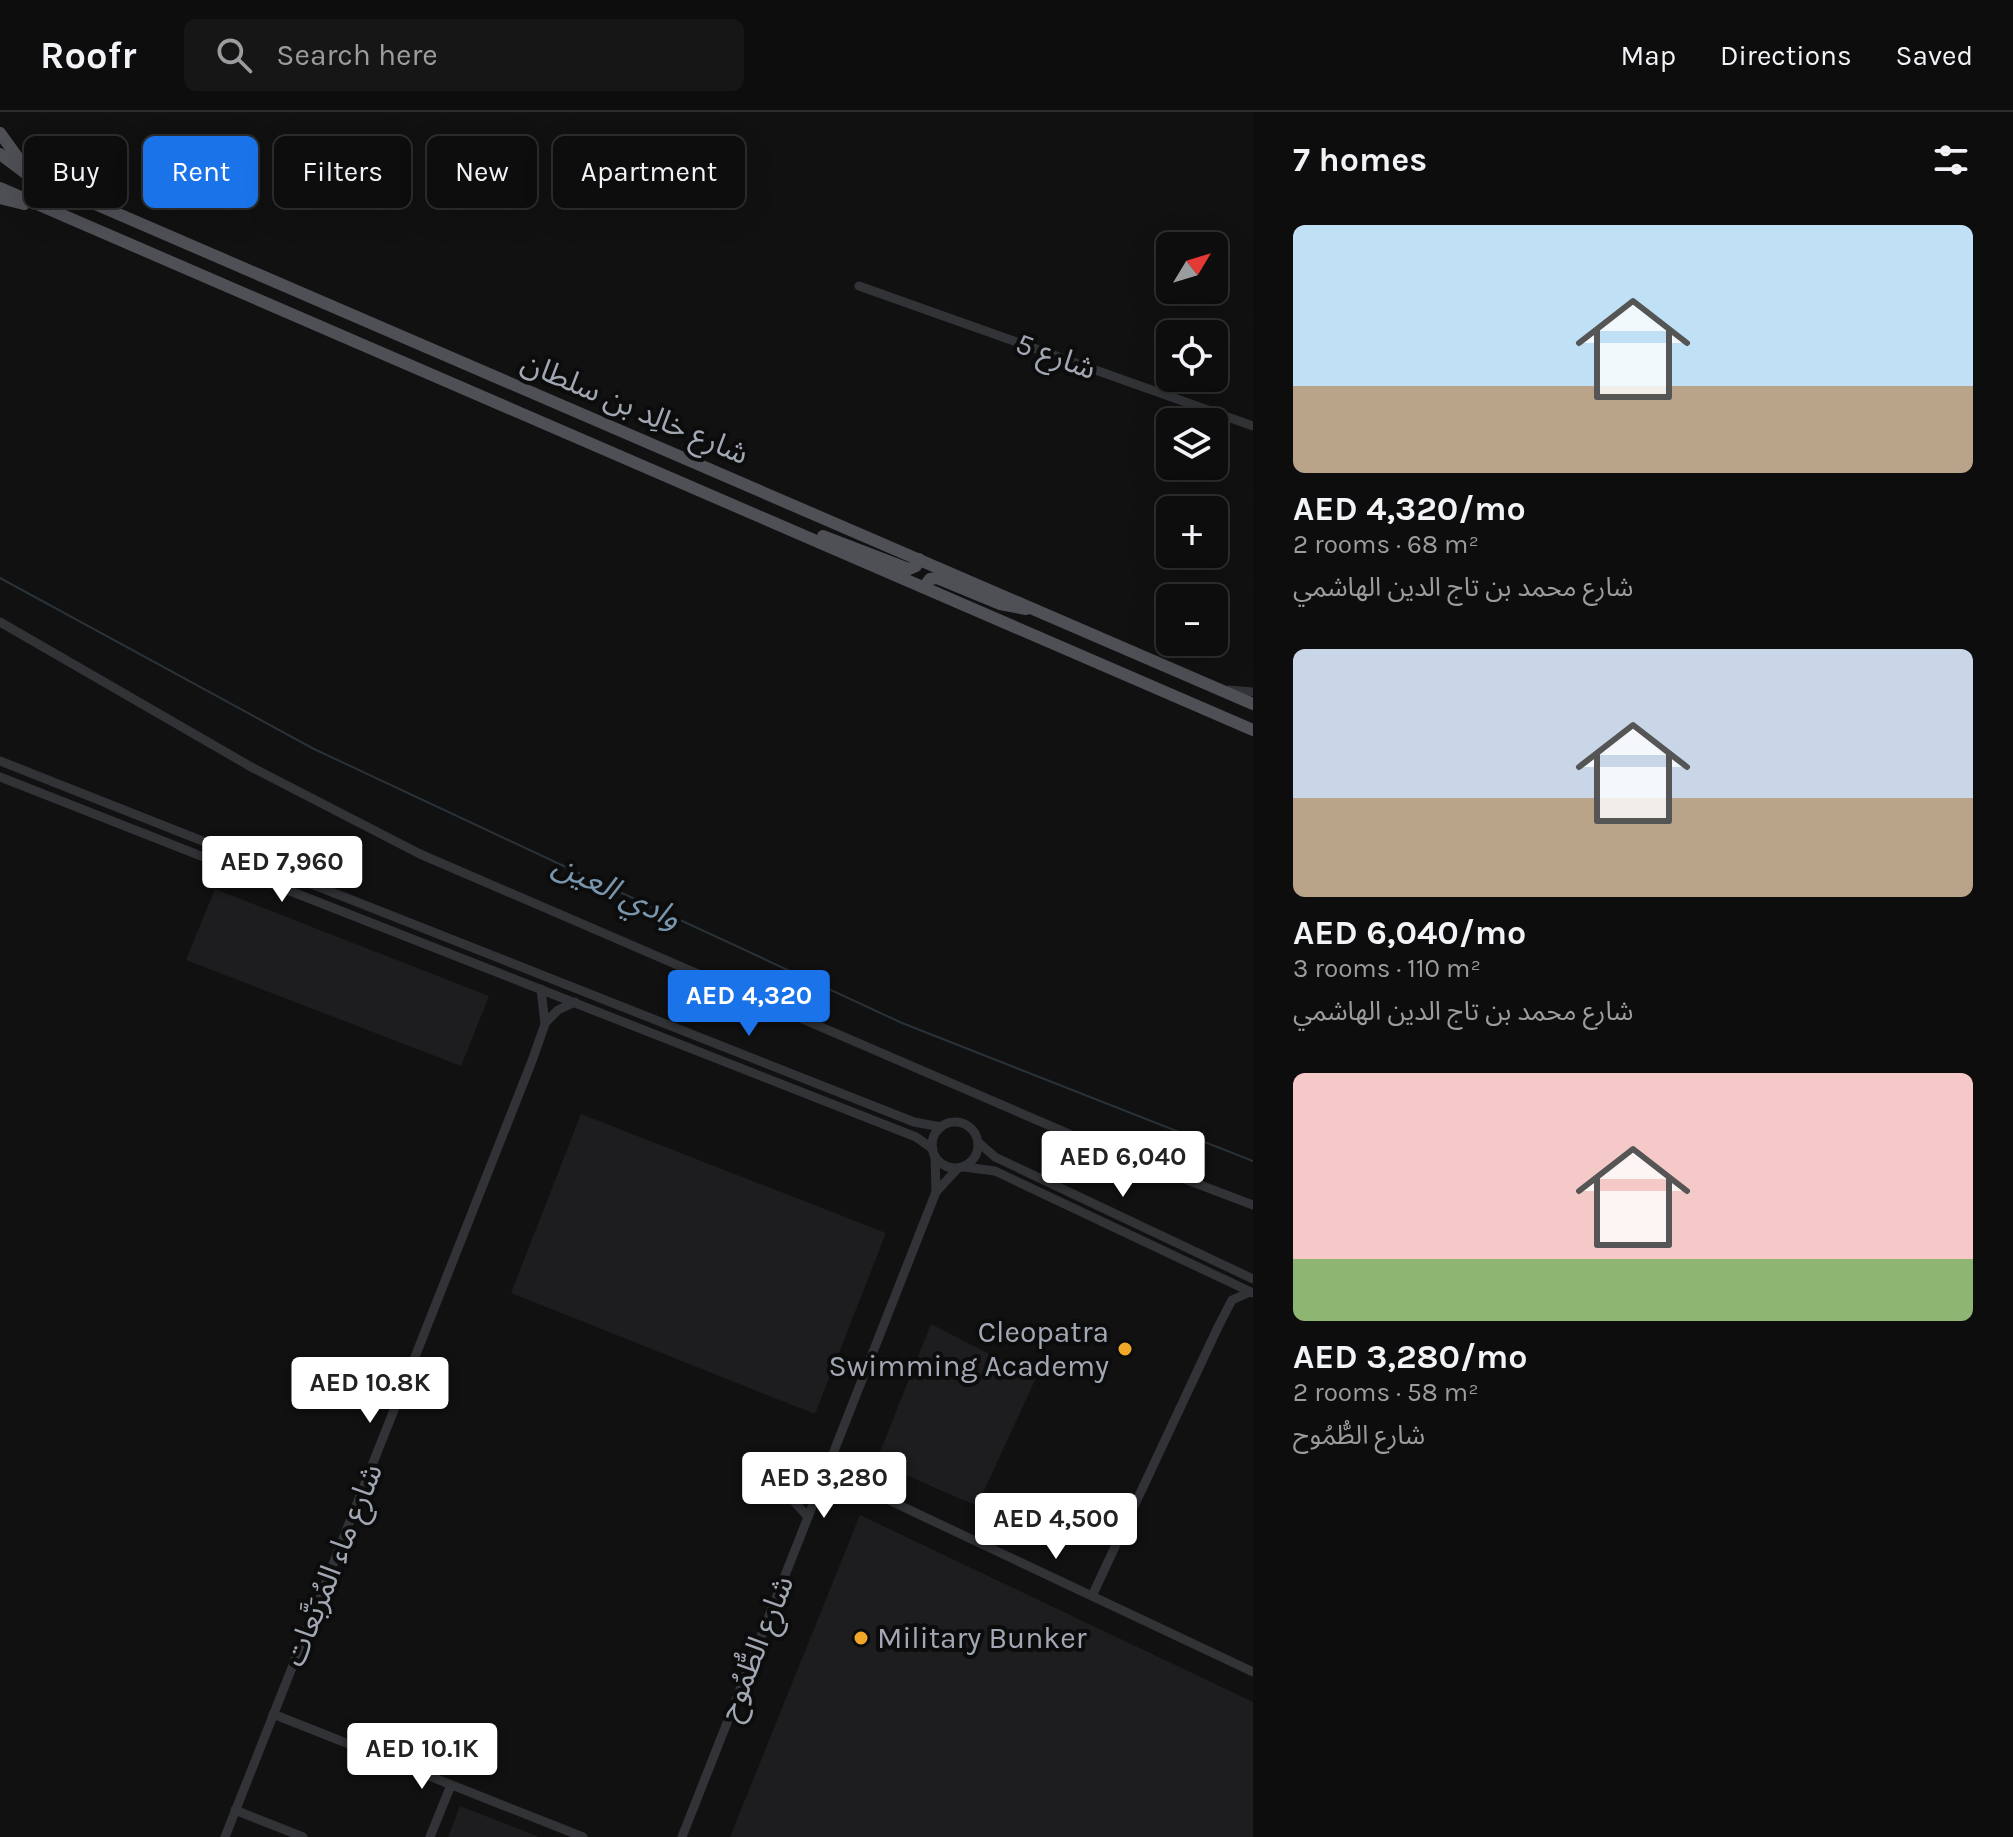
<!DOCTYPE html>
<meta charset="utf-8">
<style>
:root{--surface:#0d0d0e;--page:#161617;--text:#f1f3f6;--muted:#9a9c9e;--line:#2d2d2e;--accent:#1a73e8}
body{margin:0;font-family:Karla,"Noto Sans Arabic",sans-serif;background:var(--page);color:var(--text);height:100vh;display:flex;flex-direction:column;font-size:30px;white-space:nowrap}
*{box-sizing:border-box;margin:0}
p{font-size:26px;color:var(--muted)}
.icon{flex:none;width:44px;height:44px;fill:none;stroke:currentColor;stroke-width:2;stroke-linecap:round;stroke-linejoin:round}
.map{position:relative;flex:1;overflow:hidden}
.panel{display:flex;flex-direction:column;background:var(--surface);width:760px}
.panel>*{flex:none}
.guide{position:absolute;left:24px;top:24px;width:760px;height:72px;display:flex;gap:16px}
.needle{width:52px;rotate:52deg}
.buttons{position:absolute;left:1156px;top:120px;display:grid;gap:16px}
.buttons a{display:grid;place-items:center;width:72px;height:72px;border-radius:12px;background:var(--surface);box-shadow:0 8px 32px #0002,0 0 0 2px var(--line);font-size:40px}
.price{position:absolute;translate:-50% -68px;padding:0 18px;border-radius:8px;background:#fff;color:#222;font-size:26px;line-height:52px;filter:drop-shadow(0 2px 4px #0008)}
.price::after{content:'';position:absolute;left:50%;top:48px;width:24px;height:18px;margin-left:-12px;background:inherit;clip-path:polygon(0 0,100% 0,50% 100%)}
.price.selected{background:var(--accent);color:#fff}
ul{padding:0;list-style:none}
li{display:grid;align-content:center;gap:16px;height:424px;padding:0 40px}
li span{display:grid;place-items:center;height:248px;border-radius:12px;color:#555}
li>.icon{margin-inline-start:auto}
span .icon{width:144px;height:144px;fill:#fffc;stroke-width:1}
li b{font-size:34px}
h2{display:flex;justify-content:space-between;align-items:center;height:96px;padding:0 40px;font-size:34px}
.chip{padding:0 28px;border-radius:12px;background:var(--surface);box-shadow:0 8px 32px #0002,0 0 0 2px var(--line);font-size:28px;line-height:72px}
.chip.selected{background:var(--accent);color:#fff}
header{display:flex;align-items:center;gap:48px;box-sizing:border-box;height:112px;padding:0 40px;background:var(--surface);border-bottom:2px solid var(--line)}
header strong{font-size:38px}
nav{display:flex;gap:44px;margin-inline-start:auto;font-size:28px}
.search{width:560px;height:72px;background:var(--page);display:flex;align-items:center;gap:20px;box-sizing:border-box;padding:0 28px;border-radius:12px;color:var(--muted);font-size:30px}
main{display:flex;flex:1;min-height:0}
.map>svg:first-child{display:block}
</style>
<header>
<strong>Roofr</strong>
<div class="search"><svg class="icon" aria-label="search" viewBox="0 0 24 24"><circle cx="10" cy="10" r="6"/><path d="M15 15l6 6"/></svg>Search here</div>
<nav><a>Map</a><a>Directions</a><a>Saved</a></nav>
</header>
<main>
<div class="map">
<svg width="1253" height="1725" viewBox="0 0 1253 1725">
<rect width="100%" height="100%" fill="#111112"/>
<g fill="#1d1d1f">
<polygon points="215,777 489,884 461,954 186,848"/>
<polygon points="581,1002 886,1121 815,1302 511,1181"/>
<polygon points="931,1212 1036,1266 977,1394 876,1350"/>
<polygon points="860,1403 1253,1590 1253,1725 730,1725"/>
<polygon points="460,1694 539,1725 448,1725"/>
</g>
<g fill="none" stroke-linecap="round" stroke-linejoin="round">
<polyline stroke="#293238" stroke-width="2" points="0,466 314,637 583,763 902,911 1253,1049"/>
<g stroke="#323337" stroke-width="9">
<polyline points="859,174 1253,314"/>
<polyline points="0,510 253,656 420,742 1090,1031 1253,1093"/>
<polyline points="1229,578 1253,580"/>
<polyline points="0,649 914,1010 941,1015"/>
<polyline points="0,665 916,1025 933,1037"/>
<polyline points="546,910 558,898 575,890"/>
<circle cx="955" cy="1033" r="23"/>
<polyline points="978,1030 995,1045 1253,1167"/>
<polyline points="935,1044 936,1080"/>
<polyline points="964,1055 995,1059 1253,1181"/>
<polyline points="822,1368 844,1367 1253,1560"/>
<polyline points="792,1387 808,1405"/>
<polyline points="1092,1484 1218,1215 1232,1188 1250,1180"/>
<polyline points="273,1602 583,1725"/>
<polyline points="235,1698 303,1725"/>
<polyline points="225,1725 532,949 545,912 541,877"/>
<polyline points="430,1725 451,1673"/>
<polyline points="682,1725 936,1080 958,1056"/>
</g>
<g stroke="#4e5056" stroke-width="12">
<polyline points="0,21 23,53"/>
<polyline points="0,42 28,63 1253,592"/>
<polyline points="0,76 1253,618"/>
<polyline points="0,86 24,92"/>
<polyline points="823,424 909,457 916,454 919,447"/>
<polyline points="924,475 930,467 937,466 1000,492 1026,497"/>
</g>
</g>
<g fill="#f1a72a" stroke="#0c0c0d" stroke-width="3">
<circle cx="1125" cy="1237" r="8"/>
<circle cx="861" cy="1526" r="8"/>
</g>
<g text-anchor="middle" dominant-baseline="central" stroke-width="8" stroke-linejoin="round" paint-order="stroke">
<g font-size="30" fill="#a2a8b3" stroke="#0c0c0d">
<text transform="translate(1056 244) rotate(20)">شارع 5</text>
<text transform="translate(635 296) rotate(23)">شارع خالِد بن سلطان</text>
<text transform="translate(333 1453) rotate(-68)">شارع ماء المُرَبَّعات</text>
<text transform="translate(756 1536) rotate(-68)">شارع الطُّمُوح</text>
</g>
<g font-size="30" fill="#a2a8b3" stroke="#0c0c0d" text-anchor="end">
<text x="1109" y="1220">Cleopatra<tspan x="1109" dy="34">Swimming Academy</tspan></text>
<text x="877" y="1526" text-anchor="start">Military Bunker</text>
</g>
<g font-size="32" font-style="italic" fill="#7897af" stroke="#0c0c0d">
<text transform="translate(617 779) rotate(25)">وادي العين</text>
</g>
</g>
</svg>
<div class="buttons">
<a><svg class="needle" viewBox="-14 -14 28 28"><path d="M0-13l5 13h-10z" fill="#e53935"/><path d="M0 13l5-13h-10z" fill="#9a9c9e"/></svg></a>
<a><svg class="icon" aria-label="locate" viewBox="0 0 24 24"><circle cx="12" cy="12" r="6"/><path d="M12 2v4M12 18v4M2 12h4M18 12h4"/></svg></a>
<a><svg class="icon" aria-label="layers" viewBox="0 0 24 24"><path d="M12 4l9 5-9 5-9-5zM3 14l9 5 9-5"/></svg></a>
<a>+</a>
<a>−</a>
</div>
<b class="price" style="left:282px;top:792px">AED 7,960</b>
<b class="price selected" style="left:749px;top:926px">AED 4,320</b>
<b class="price" style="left:1123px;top:1087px">AED 6,040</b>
<b class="price" style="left:370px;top:1313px">AED 10.8K</b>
<b class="price" style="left:824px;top:1408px">AED 3,280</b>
<b class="price" style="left:1056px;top:1449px">AED 4,500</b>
<b class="price" style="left:422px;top:1679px">AED 10.1K</b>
<div class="guide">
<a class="chip">Buy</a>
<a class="chip selected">Rent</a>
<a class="chip">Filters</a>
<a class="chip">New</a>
<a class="chip">Apartment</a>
</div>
</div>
<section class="panel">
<h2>7 homes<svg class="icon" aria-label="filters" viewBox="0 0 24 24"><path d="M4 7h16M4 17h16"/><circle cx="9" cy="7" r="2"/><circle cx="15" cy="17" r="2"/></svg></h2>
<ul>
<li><span style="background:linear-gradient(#bfe0f5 65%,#b9a48a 0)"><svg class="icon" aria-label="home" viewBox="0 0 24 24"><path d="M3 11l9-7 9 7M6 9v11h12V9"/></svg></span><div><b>AED 4,320/mo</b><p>2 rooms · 68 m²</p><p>شارع محمد بن تاج الدين الهاشمي</p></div></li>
<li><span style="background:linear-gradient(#c9d6e8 60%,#b9a48a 0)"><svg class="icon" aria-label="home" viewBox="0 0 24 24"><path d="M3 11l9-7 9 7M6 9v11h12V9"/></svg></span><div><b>AED 6,040/mo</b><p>3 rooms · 110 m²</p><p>شارع محمد بن تاج الدين الهاشمي</p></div></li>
<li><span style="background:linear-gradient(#f6c9c9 75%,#8fb573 0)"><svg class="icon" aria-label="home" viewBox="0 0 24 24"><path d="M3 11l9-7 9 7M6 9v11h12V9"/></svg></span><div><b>AED 3,280/mo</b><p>2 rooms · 58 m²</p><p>شارع الطُّمُوح</p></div></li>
</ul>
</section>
</main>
